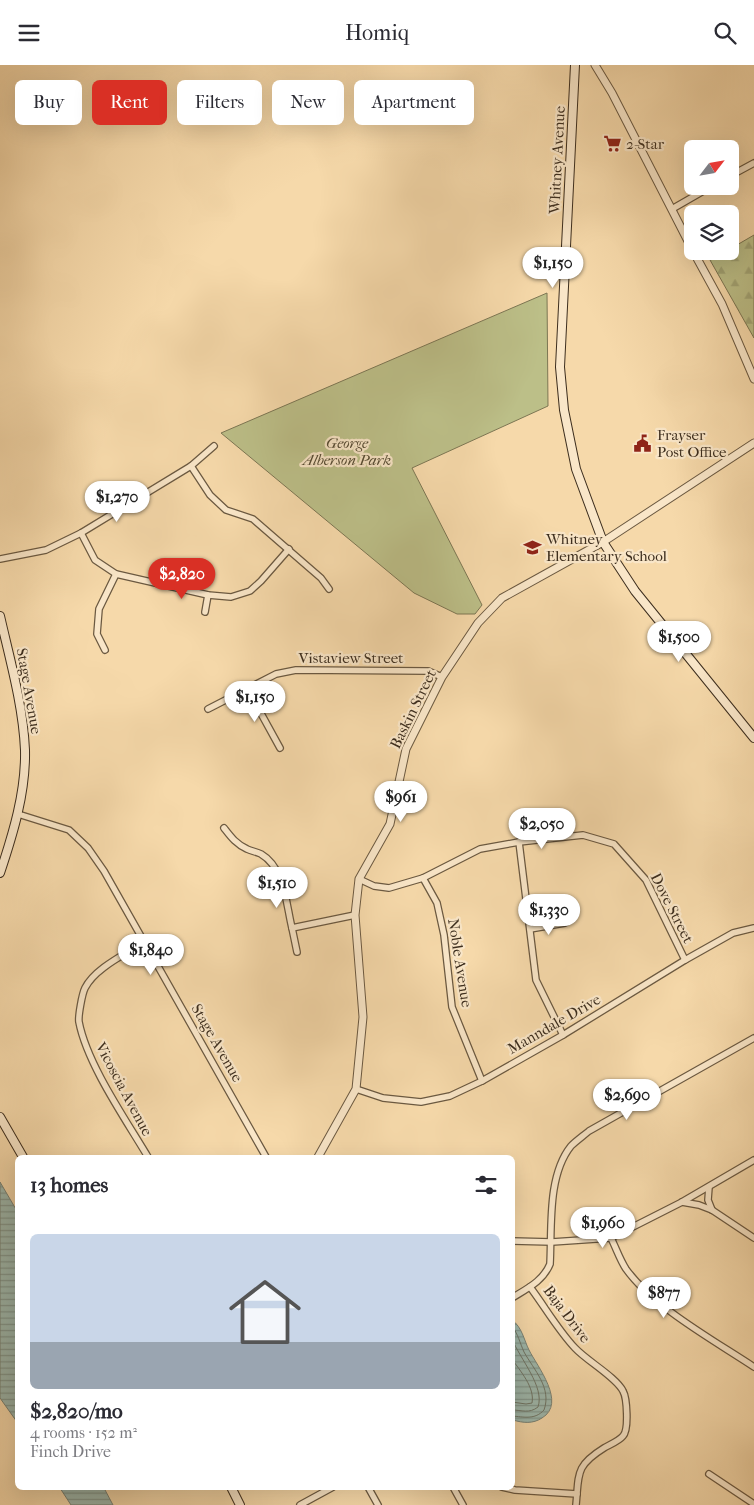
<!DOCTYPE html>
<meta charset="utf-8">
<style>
:root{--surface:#fff;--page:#f7f7f7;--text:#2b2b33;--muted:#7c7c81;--accent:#d93025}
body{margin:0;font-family:"IM FELL French Canon",serif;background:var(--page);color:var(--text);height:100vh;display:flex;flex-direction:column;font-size:19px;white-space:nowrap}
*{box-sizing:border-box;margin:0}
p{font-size:16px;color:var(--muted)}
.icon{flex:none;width:28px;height:28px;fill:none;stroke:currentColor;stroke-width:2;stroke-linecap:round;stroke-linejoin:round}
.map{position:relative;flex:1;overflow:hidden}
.panel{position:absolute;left:15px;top:1090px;width:500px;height:335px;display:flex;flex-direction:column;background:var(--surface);border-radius:8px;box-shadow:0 5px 20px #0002}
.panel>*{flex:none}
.banner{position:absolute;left:15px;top:15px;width:500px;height:45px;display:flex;gap:10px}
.needle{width:32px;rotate:59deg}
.tools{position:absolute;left:684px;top:75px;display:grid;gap:10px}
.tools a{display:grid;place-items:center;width:55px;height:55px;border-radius:8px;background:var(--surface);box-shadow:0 5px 20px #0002;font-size:25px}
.price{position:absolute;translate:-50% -42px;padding:0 11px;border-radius:18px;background:#fff;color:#222;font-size:16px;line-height:32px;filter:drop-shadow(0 1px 2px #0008)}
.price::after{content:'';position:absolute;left:50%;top:30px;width:15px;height:11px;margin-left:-8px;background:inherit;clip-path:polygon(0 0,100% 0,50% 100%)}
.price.active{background:var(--accent);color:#fff}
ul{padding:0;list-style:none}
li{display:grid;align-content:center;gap:10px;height:265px;padding:0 15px}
li span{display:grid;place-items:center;height:155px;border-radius:8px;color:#555}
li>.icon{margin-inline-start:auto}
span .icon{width:90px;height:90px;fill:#fffc;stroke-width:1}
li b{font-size:21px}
h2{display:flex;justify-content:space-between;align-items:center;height:60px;padding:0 15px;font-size:21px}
.chip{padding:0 18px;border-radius:8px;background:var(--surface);box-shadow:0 5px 20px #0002;font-size:18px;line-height:45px}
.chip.active{background:var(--accent);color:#fff}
header{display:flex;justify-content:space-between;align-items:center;height:65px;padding:0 15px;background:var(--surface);font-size:22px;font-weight:600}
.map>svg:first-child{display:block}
</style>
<header><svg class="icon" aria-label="menu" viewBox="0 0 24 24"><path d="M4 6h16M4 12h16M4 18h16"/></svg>Homiq<svg class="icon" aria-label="search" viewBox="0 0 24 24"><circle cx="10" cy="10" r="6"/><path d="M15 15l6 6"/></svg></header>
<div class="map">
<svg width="754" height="1440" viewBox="0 0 754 1440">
<defs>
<pattern id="forest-firs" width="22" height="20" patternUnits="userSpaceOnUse" patternTransform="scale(1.25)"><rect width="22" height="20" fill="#bcbf88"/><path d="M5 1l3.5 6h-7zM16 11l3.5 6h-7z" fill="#a2a475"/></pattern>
<pattern id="water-rules" width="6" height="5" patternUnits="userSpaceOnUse" patternTransform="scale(1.25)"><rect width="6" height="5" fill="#9db9af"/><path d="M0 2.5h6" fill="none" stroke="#81978e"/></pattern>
</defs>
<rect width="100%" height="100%" fill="#f6d9aa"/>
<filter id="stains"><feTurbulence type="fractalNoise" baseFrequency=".004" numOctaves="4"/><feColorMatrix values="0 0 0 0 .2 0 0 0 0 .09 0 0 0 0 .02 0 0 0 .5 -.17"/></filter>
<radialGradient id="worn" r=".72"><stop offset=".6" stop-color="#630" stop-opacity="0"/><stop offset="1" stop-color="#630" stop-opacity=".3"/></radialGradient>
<polygon fill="url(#forest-firs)" stroke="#7c7653" points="754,170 754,273 710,195 725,186 730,186 730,184"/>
<polygon fill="#bcbf88" stroke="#7c7653" points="547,228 548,341 412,403 482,540 475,549 457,549 414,528 221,368"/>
<g fill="url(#water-rules)" stroke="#778175">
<polygon points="0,1117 17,1146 17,1357 0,1333"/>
<path d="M 512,1255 C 522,1262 524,1275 529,1285 C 537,1301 567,1338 542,1353 C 533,1359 523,1358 513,1355 Z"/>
<polygon points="60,1423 104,1423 113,1440 71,1440"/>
</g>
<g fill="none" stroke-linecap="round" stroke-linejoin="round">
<g stroke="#6d7466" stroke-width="1">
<path d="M 512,1261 C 518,1269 520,1278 524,1287 C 534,1305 552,1323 544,1345 C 535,1355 524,1352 512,1351"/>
<path d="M 512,1274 C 520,1294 545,1322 538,1342 C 529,1349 522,1345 512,1345"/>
<path d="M 512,1294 C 520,1306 535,1322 532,1338 L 526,1339 L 512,1337"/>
</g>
<defs>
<g id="minor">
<polyline points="730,111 754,98"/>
<polyline points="672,144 712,121"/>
<polyline points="191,401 210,430 226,445 253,454 321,513 329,524"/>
<polyline points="81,468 95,495 116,509 208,530 231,532 250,526 261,516 289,484"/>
<polyline points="0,494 46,485 81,468 191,401 214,381"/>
<polyline points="205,547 208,530"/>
<polyline points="105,585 97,569 99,544 116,509"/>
<polyline points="247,623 280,683"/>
<polyline points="208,644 276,609 296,605 428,606 442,612"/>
<polyline points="18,749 69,765 88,783 104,806 266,1092"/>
<path d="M 224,763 C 231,772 236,779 247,784 C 251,786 257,787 261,789 C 285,803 286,839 292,863 L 355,850"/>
<polyline points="519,777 536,915 563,970"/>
<polyline points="423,813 437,838 444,870 452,942 482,1016"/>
<polyline points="359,814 374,821 389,823 423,813 480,784 519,777 583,770 614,779 646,815 685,895"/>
<polyline points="292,863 297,887"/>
<polyline points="530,864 565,858"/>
<path d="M 144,877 C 126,889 95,903 85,923 C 82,929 78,952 79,957 C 87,999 126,1055 148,1092"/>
<polyline points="356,1024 383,1033 421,1037 450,1031 482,1016 563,970 685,895 733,868 754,863"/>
<polyline points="709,1122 708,1135 712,1145"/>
<polyline points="682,1137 699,1140 712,1145 754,1173"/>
<path d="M 611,1173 C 616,1183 620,1195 626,1204 C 653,1242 715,1276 754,1302"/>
<polyline points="512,1176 552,1177 611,1173 682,1137 754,1095"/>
<path d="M 530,1222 C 545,1242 558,1265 575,1283 C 587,1296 616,1312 623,1326 C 627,1333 629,1365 623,1371 C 619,1376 609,1380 604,1383 C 575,1401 579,1409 576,1440"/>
<path d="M 512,1233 C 528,1223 543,1216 550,1199 C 552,1163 547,1111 571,1081 C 576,1076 583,1071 589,1066 L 754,973"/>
<polyline points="709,1409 754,1439"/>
<polyline points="368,1422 378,1440"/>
<polyline points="453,1422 463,1440"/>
<polyline points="502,1422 515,1425 577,1429"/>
<polyline points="300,1440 333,1422"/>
</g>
<g id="tertiary">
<polyline points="595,0 612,28 692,184"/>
<polyline points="693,186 722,239 754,314"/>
<polyline points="318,1092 356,1024 363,952 355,850 359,814 390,759 406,684 442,612 478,558 502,533 603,477 754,378"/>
</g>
<g id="secondary">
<polyline points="575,0 560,302 564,345 576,404 603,477 635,526 754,673"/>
<path d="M 0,551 C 10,595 23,640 25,685 C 26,727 13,769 0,808"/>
<polyline points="0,1052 23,1092"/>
<polyline points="231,1422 240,1440"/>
</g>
</defs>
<use href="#minor" stroke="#6b5941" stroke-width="8"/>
<use href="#tertiary" stroke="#6b5941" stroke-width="9"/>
<use href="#secondary" stroke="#3d2e1e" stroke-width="10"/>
<use href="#minor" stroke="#f9e6c8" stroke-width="5.5"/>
<use href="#tertiary" stroke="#f9e6c8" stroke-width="7"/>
<use href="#secondary" stroke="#f9e6c8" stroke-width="8"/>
</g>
<defs>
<symbol id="supermarket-bare" viewBox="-9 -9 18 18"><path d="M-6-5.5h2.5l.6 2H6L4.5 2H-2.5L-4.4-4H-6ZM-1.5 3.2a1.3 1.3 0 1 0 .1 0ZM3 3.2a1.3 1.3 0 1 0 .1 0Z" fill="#8f2418" stroke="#f9e6c8" stroke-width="2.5" paint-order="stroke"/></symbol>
<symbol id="civic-bare" viewBox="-9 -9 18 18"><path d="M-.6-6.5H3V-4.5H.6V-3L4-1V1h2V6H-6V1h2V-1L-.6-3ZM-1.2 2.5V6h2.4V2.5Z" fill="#8f2418" stroke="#f9e6c8" stroke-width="2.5" paint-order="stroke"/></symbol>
<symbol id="school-bare" viewBox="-9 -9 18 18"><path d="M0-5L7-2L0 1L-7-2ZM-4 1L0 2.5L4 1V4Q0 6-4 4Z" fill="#8f2418" stroke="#f9e6c8" stroke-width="2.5" paint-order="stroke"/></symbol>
</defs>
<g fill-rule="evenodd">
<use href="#supermarket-bare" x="600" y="66" width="25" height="25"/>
<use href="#civic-bare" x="630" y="366" width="25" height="25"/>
<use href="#school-bare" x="520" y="470" width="25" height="25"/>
</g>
<g text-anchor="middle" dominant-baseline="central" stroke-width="4.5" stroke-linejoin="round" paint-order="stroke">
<g font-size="15" fill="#3d2e1e" stroke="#f9e6c8" text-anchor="start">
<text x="626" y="79">2-Star</text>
<text x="657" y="370">Frayser<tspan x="657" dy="17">Post Office</tspan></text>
<text x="546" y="474">Whitney<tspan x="546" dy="17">Elementary School</tspan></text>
</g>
<g font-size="15" fill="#3d2e1e" stroke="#f9e6c8">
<text transform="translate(557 95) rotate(-87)">Whitney Avenue</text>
<text x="351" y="593">Vistaview Street</text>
<text transform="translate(29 626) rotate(80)">Stage Avenue</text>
<text transform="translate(413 644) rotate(-64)">Baskin Street</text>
<text transform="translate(672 843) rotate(63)">Dove Street</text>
<text transform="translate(460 898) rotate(81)">Noble Avenue</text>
<text transform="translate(554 959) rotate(-30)">Manndale Drive</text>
<text transform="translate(217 978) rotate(60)">Stage Avenue</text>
<text transform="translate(124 1024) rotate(62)">Vicoscia Avenue</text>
<text transform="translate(567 1249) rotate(53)">Baja Drive</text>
</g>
<g font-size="15" font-style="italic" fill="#564b33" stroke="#f9e6c8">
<text x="347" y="378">George<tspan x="347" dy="17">Alberson Park</tspan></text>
</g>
</g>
<rect width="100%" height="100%" filter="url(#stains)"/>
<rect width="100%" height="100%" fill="url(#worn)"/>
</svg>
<div class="tools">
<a><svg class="needle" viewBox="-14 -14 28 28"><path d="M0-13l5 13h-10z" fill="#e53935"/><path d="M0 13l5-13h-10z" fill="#7c7c81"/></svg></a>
<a><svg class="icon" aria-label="layers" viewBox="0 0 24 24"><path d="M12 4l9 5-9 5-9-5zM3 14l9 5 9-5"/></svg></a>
</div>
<b class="price" style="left:553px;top:224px">$1,150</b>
<b class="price" style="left:117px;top:458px">$1,270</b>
<b class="price active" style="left:182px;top:535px">$2,820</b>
<b class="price" style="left:679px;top:598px">$1,500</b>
<b class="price" style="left:255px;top:658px">$1,150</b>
<b class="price" style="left:401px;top:758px">$961</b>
<b class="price" style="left:542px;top:785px">$2,050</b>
<b class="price" style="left:277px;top:844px">$1,510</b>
<b class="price" style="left:549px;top:871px">$1,330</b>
<b class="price" style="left:151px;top:911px">$1,840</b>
<b class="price" style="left:627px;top:1056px">$2,690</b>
<b class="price" style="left:603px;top:1184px">$1,960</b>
<b class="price" style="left:664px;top:1254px">$877</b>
<div class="banner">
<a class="chip">Buy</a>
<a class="chip active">Rent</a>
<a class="chip">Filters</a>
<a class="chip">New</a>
<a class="chip">Apartment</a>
</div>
<section class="panel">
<h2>13 homes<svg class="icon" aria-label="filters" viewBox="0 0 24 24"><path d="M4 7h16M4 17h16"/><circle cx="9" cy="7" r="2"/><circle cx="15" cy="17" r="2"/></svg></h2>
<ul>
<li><span style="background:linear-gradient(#c9d6e8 70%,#9aa5b1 0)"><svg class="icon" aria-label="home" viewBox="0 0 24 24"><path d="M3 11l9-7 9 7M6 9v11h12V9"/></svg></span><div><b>$2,820/mo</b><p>4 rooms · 152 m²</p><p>Finch Drive</p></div></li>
</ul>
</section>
</div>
